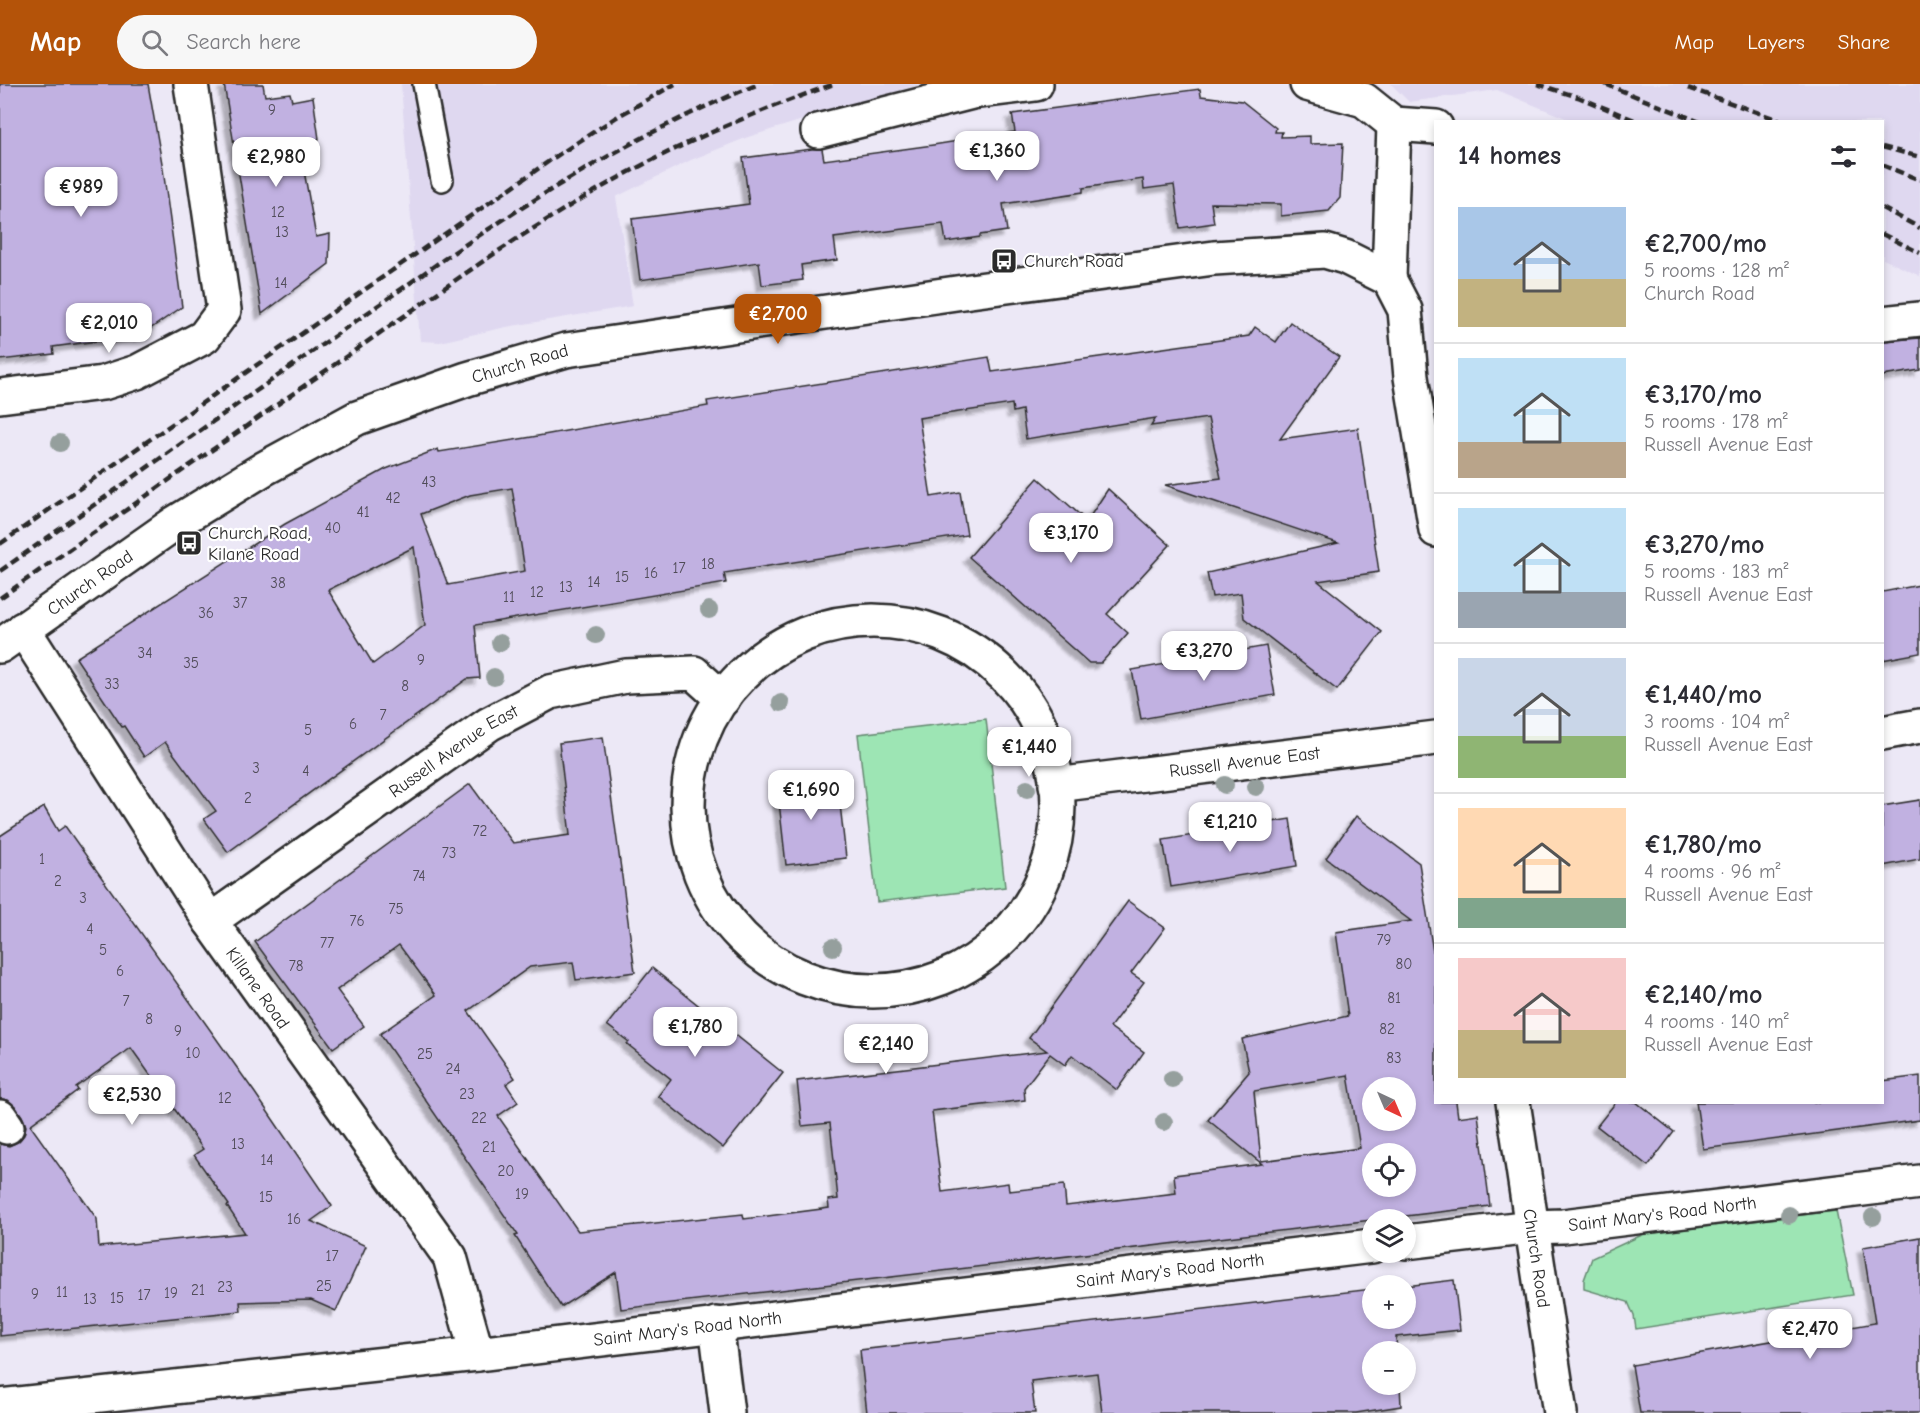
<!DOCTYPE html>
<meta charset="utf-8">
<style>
:root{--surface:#fff;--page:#f7f7f7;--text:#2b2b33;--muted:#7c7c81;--line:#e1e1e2;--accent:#b45309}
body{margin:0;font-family:"Comic Neue",sans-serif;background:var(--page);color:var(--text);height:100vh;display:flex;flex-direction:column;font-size:22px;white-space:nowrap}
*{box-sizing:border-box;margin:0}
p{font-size:20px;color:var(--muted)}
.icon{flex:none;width:33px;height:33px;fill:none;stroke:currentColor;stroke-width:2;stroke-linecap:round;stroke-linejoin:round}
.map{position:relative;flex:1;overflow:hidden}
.panel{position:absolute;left:1434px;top:36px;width:450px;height:984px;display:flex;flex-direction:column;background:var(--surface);border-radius:0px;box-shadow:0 3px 9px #0003}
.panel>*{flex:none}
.needle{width:39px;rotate:136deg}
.buttons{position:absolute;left:1362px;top:993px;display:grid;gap:12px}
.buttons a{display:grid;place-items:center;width:54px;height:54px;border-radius:50%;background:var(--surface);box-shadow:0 3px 9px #0003;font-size:30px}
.price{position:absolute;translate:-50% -51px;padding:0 14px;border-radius:12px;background:#fff;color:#222;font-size:20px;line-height:39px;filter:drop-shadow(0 2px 3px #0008)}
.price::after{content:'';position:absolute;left:50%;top:36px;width:18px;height:14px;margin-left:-9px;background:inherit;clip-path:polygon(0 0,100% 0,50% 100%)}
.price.current{background:var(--accent);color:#fff}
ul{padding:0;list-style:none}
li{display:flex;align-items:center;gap:18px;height:150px;padding:0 24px}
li+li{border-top:2px solid var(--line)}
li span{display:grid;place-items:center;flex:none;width:168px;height:120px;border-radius:0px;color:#555}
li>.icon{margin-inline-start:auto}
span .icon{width:72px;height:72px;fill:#fffc;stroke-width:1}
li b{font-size:26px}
h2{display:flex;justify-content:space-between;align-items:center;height:72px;padding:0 24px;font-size:26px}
header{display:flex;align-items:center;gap:36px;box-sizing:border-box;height:84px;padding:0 30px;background:var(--accent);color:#fff}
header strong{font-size:28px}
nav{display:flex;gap:33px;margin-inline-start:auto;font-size:21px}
.search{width:420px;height:54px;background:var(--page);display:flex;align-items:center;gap:15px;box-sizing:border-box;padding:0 21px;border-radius:33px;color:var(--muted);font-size:22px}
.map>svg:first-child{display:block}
</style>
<header>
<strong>Map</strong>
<div class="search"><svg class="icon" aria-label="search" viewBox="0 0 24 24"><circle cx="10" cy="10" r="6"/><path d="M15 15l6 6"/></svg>Search here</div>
<nav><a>Map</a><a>Layers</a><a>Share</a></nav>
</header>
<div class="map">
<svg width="1920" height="1329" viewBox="0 0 1920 1329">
<defs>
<filter id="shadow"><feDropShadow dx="-5.5" dy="5.5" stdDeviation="1.5" flood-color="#0004"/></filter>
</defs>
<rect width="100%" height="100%" fill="#ece8f6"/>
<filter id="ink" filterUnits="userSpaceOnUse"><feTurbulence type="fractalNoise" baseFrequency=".0167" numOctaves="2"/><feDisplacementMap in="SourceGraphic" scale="12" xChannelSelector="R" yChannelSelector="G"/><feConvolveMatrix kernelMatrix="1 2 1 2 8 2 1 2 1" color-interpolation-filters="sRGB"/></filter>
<g filter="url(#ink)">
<g fill="#dfd8f0">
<polygon points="401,0 920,0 748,53 691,76 616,113 633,222 506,243 440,258 420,257"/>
<polygon points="1391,0 1920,0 1920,192 1883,175 1882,38 1573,37 1497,6 1409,18"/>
</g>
<g fill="#9de5b4" stroke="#648870" stroke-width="1.5">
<polygon points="986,635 1005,803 877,818 858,650"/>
<polygon points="1836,1127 1853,1211 1636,1245 1634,1232 1628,1218 1584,1205 1584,1196 1592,1174 1644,1150"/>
</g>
<g fill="#c1b1e1" stroke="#2b2b2b" stroke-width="1.5" fill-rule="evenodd" filter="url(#shadow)">
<polygon points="0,0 148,0 163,85 182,223 141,251 53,263 54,270 0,276"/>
<polygon points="224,0 263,0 265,12 290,9 292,17 313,13 319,55 299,59 316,153 330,150 329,180 262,230"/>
<polygon points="1200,5 1201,12 1242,17 1276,44 1275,48 1282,48 1281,53 1310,52 1310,60 1343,59 1340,114 1329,127 1281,132 1281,120 1211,119 1214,139 1180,144 1174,101 1144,105 1143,95 1083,104 1083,108 1003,120 1007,147 980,151 980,153 946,158 943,140 834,154 837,176 801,181 803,196 762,201 759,178 640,196 632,135 749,120 743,74 812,65 822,65 824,76 933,61 1015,48 1012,30"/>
<path d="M 1290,238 L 1339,273 L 1280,355 L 1358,344 L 1379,488 L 1318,497 L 1382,548 L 1337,606 L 1244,534 L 1241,509 L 1212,513 L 1207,489 L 1338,459 L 1165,401 L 1221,394 L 1208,334 L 1151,342 L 1156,334 L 1026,355 L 1022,326 L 1013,328 L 1012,320 L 919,334 L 931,413 L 960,408 L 967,451 L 724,489 L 726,499 L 475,541 L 480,594 L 467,595 L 228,768 L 204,735 L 216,727 L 165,658 L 144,673 L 124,642 L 122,643 L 76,574 L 285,440 L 386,385 L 438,365 L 439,368 L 532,353 L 708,322 L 707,317 L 989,273 L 992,288 L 1249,252 L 1255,243 L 1276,258 ZM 512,404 L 525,487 L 448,501 L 421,430 L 470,411 ZM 414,463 L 425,541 L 373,580 L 328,506 Z"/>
<polygon points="1920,254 1920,286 1882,292 1882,257"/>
<polygon points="1038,394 1087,437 1108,405 1170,461 1107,530 1128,549 1101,579 1089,579 969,473"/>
<polygon points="1920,501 1920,569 1882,576 1882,508"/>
<polygon points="1266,562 1275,611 1141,635 1132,586"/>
<path d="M 603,653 L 635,888 L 576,896 L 573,878 L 530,883 L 468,927 L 515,994 L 506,1000 L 518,1018 L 498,1032 L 578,1147 L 743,1130 L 744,1135 L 829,1124 L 828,1116 L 838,1115 L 830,1039 L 802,1042 L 797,997 L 1047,967 L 1029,954 L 1128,817 L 1165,844 L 1131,889 L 1144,898 L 1110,943 L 1144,968 L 1117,1006 L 1072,971 L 1065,981 L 1050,970 L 1024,1004 L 1025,1016 L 932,1027 L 942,1108 L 1008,1099 L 1009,1107 L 1064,1101 L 1066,1122 L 1176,1109 L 1174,1091 L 1262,1080 L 1208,1036 L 1249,988 L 1242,955 L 1348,932 L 1336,848 L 1411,837 L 1326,774 L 1356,732 L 1419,779 L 1436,887 L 1436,1018 L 1456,1018 L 1458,1033 L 1478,1030 L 1490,1122 L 621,1225 L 616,1188 L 561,1223 L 515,1152 L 518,1151 L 380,950 L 436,911 L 399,861 L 337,906 L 364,942 L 333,964 L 255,858 L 470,700 L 513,759 L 570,751 L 559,659 ZM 1348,991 L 1360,1064 L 1261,1077 L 1254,1007 ZM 1372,1004 L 1406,1004 L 1406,1036 L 1372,1036 ZM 1372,1070 L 1406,1070 L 1406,1102 L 1372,1102 Z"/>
<polygon points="837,693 846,774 786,781 777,700"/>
<polygon points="1920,716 1920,775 1882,782 1882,722"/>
<path d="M 44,723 L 58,747 L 65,742 L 255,1009 L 332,1122 L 311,1137 L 366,1162 L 336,1227 L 311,1216 L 240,1218 L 241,1227 L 0,1252 L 0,1060 L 9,1062 L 18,1058 L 24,1051 L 26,1042 L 22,1032 L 15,1022 L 8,1016 L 0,1015 L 0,752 ZM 131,964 L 203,1065 L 194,1071 L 229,1121 L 227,1122 L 245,1149 L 99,1163 L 97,1135 L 30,1041 L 78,1006 L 76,1003 Z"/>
<polygon points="1290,735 1297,782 1171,803 1163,756"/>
<polygon points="652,884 783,989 723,1064 658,1012 671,995 627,960 629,958 607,941"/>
<polygon points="1920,992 1920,1036 1703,1065 1696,1018 1882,1018 1882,997"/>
<polygon points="1616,1018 1636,1018 1674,1048 1648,1082 1597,1042"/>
<polygon points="1920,1153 1920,1329 1640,1329 1632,1281 1875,1239 1863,1163"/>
<polygon points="1454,1196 1460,1246 1396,1253 1397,1268 1372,1268 1372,1300 1400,1300 1401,1322 1356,1329 1102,1329 1097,1289 1031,1297 1035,1329 867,1329 860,1266 1372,1205 1372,1234 1406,1234 1406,1202"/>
</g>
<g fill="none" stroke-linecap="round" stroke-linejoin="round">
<defs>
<polyline id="service" points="424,0 442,96"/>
<g id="minor">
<polyline points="1307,0 1364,16 1394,40"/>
<polyline points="1394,40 1436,43"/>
<polyline points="818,47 972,8 1036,0"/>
<polyline points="1389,195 1394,40"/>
<polyline points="1882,239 1920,235"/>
<polyline points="0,312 103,299 137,288 204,253 224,226 191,0"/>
<circle cx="873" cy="722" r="185"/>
<path id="s1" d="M 23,545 L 210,837 L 450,1173 L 477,1270"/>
<path id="s2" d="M 0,562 L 175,439 L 265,384 L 357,334 L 467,295 L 566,266 L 970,207 L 1214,174 L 1325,167 L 1345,173 L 1389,195 L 1405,226 L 1411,293 L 1436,446"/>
<polyline points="1882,649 1920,642"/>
<path id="s3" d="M 1056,701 L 1436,654"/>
<path id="s4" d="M 210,837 L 489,640 L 550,608 L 626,592 L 694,589 L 723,615"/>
<path id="s5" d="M 1513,1018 L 1560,1329"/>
<polyline points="0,1033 7,1043"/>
<path id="s6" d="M 1406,1158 L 1532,1143 L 1563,1142 L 1920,1098"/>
<polyline points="716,1240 727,1329"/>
<path id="s7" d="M 0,1322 L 477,1270 L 1372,1162"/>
</g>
</defs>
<use href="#service" stroke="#2b2b2b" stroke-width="26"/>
<use href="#minor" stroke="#2b2b2b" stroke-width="38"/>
<use href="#service" stroke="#fff" stroke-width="21"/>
<use href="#minor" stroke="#fff" stroke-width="33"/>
<g stroke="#2b2b2b" stroke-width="4.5" stroke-dasharray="9 4.5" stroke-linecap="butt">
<polyline points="1537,0 1578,13 1639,38"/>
<polyline points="1605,0 1700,38"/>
<polyline points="1688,4 1785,38"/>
<polyline points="1882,63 1920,73"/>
<polyline points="1882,81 1920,96"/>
<polyline points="1882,124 1920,144"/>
<polyline points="1882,150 1920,169"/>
<polyline points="0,460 555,73 615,34 675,0"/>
<path d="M 0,487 L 447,173 C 546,106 647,44 759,0"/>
<path d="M 0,514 L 460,193 C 507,161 554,130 604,102 C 676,61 755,28 834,0"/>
</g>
</g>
<g fill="#959f9d">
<circle cx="60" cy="359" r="9"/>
<circle cx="709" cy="526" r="9"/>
<circle cx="596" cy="551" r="9"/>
<circle cx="500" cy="559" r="9"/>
<circle cx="494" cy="593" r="9"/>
<circle cx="781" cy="619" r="9"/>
<circle cx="1225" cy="701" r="9"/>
<circle cx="1256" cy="703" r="9"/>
<circle cx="1027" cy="705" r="9"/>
<circle cx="833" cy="863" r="9"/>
<circle cx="1172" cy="995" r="9"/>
<circle cx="1164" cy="1038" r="9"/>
<circle cx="1789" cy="1131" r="9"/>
<circle cx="1873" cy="1133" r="9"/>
</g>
</g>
<defs>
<symbol id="bus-square" viewBox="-11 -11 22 22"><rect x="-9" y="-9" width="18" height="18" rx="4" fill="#2b2b2b" stroke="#fff"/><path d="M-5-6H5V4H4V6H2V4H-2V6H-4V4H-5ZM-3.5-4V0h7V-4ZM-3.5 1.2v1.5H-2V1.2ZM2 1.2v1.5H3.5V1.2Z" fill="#fff"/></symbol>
</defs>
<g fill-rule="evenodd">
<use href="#bus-square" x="989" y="162" width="30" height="30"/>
<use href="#bus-square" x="174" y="444" width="30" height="30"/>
</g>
<g text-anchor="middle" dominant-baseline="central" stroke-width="4.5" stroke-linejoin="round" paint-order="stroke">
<g font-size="15" fill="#504c58">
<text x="272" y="26">9</text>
<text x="278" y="128">12</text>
<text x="282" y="148">13</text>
<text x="281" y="199">14</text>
<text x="429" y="398">43</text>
<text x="393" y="414">42</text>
<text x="363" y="428">41</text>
<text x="333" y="444">40</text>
<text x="708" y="480">18</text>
<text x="679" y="484">17</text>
<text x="651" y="489">16</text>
<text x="622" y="493">15</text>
<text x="594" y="498">14</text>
<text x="278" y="499">38</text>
<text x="566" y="503">13</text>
<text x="537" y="508">12</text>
<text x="509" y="513">11</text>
<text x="240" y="519">37</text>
<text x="206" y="529">36</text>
<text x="145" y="569">34</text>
<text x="421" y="576">9</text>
<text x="191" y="579">35</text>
<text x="112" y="600">33</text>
<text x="405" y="602">8</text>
<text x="383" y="631">7</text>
<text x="353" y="640">6</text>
<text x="308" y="646">5</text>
<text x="256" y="684">3</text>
<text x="306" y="687">4</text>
<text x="248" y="714">2</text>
<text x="480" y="747">72</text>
<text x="449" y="769">73</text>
<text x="42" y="775">1</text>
<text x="419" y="792">74</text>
<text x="58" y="797">2</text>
<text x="83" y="814">3</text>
<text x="396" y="825">75</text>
<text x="357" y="837">76</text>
<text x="90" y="845">4</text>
<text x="1384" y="856">79</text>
<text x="327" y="859">77</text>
<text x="103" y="866">5</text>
<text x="1404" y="880">80</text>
<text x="296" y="882">78</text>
<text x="120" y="887">6</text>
<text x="1394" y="914">81</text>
<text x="126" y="917">7</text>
<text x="149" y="935">8</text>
<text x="1387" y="945">82</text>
<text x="178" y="947">9</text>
<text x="193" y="969">10</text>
<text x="425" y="970">25</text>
<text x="1394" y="974">83</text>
<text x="453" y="985">24</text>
<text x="467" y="1010">23</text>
<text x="225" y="1014">12</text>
<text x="479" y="1034">22</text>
<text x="238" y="1060">13</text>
<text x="489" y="1063">21</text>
<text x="267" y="1076">14</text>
<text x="506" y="1087">20</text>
<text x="522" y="1110">19</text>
<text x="266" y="1113">15</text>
<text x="294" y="1135">16</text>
<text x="332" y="1172">17</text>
<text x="324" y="1202">25</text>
<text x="225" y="1203">23</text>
<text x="198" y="1206">21</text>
<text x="62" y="1208">11</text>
<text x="171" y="1209">19</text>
<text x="35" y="1210">9</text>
<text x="144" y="1211">17</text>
<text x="117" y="1214">15</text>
<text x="90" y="1215">13</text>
</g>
<g font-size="18" fill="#2b2b2b" stroke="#fff" text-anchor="start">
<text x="1024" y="177">Church Road</text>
<text x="208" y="449">Church Road,<tspan x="208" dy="21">Kilane Road</tspan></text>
</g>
<g font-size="18" fill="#2b2b2b" stroke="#fff">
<text stroke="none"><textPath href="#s2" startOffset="596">Church Road</textPath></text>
<text stroke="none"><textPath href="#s2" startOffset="110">Church Road</textPath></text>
<text stroke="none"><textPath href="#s4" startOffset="297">Russell Avenue East</textPath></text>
<text stroke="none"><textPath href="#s3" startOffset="190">Russell Avenue East</textPath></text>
<text stroke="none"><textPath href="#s1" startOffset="429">Killane Road</textPath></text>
<text stroke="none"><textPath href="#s6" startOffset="258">Saint Mary's Road North</textPath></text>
<text stroke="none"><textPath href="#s5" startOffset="158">Church Road</textPath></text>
<text stroke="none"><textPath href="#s7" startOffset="1178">Saint Mary's Road North</textPath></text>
<text stroke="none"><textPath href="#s7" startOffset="692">Saint Mary's Road North</textPath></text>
</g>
</g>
</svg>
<div class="buttons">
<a><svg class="needle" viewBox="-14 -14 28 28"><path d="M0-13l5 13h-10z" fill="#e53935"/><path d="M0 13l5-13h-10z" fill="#7c7c81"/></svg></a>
<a><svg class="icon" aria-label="locate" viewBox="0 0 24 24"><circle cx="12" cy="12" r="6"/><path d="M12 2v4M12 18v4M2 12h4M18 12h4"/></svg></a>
<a><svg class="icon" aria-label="layers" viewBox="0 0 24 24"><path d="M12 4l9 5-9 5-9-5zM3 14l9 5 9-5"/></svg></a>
<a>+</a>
<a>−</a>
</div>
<b class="price" style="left:997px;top:98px">€1,360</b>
<b class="price" style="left:276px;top:104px">€2,980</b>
<b class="price" style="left:81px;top:134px">€989</b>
<b class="price current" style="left:778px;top:261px">€2,700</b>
<b class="price" style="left:109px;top:270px">€2,010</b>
<b class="price" style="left:1071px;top:480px">€3,170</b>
<b class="price" style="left:1204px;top:598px">€3,270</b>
<b class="price" style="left:1029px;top:694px">€1,440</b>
<b class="price" style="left:811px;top:737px">€1,690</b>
<b class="price" style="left:1230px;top:769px">€1,210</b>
<b class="price" style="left:695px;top:974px">€1,780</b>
<b class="price" style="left:886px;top:991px">€2,140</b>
<b class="price" style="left:132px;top:1042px">€2,530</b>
<b class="price" style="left:1810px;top:1276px">€2,470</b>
<section class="panel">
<h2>14 homes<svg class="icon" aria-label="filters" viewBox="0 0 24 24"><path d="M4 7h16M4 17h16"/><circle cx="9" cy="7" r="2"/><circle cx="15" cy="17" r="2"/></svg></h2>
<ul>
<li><span style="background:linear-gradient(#a9c7e8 60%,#c2b280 0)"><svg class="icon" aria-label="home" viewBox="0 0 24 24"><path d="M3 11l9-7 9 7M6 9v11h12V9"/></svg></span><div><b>€2,700/mo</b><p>5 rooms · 128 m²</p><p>Church Road</p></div></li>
<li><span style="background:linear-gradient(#bfe0f5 70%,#b9a48a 0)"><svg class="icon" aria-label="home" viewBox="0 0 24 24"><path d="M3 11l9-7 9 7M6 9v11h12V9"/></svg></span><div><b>€3,170/mo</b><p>5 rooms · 178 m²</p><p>Russell Avenue East</p></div></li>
<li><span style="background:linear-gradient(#bfe0f5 70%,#9aa5b1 0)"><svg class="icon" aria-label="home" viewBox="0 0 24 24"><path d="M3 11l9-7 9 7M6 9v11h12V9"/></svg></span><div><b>€3,270/mo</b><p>5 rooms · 183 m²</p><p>Russell Avenue East</p></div></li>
<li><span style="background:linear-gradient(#c9d6e8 65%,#8fb573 0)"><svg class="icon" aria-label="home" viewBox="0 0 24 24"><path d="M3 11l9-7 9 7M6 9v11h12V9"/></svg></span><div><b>€1,440/mo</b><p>3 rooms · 104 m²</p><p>Russell Avenue East</p></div></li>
<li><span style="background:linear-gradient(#ffd9b3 75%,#7fa58c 0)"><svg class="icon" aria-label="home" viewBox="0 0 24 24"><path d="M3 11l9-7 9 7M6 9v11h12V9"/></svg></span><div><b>€1,780/mo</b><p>4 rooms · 96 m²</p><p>Russell Avenue East</p></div></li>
<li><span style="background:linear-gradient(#f6c9c9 60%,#c2b280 0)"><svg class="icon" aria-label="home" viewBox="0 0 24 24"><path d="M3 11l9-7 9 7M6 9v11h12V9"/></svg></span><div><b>€2,140/mo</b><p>4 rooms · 140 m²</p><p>Russell Avenue East</p></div></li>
</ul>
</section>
</div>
